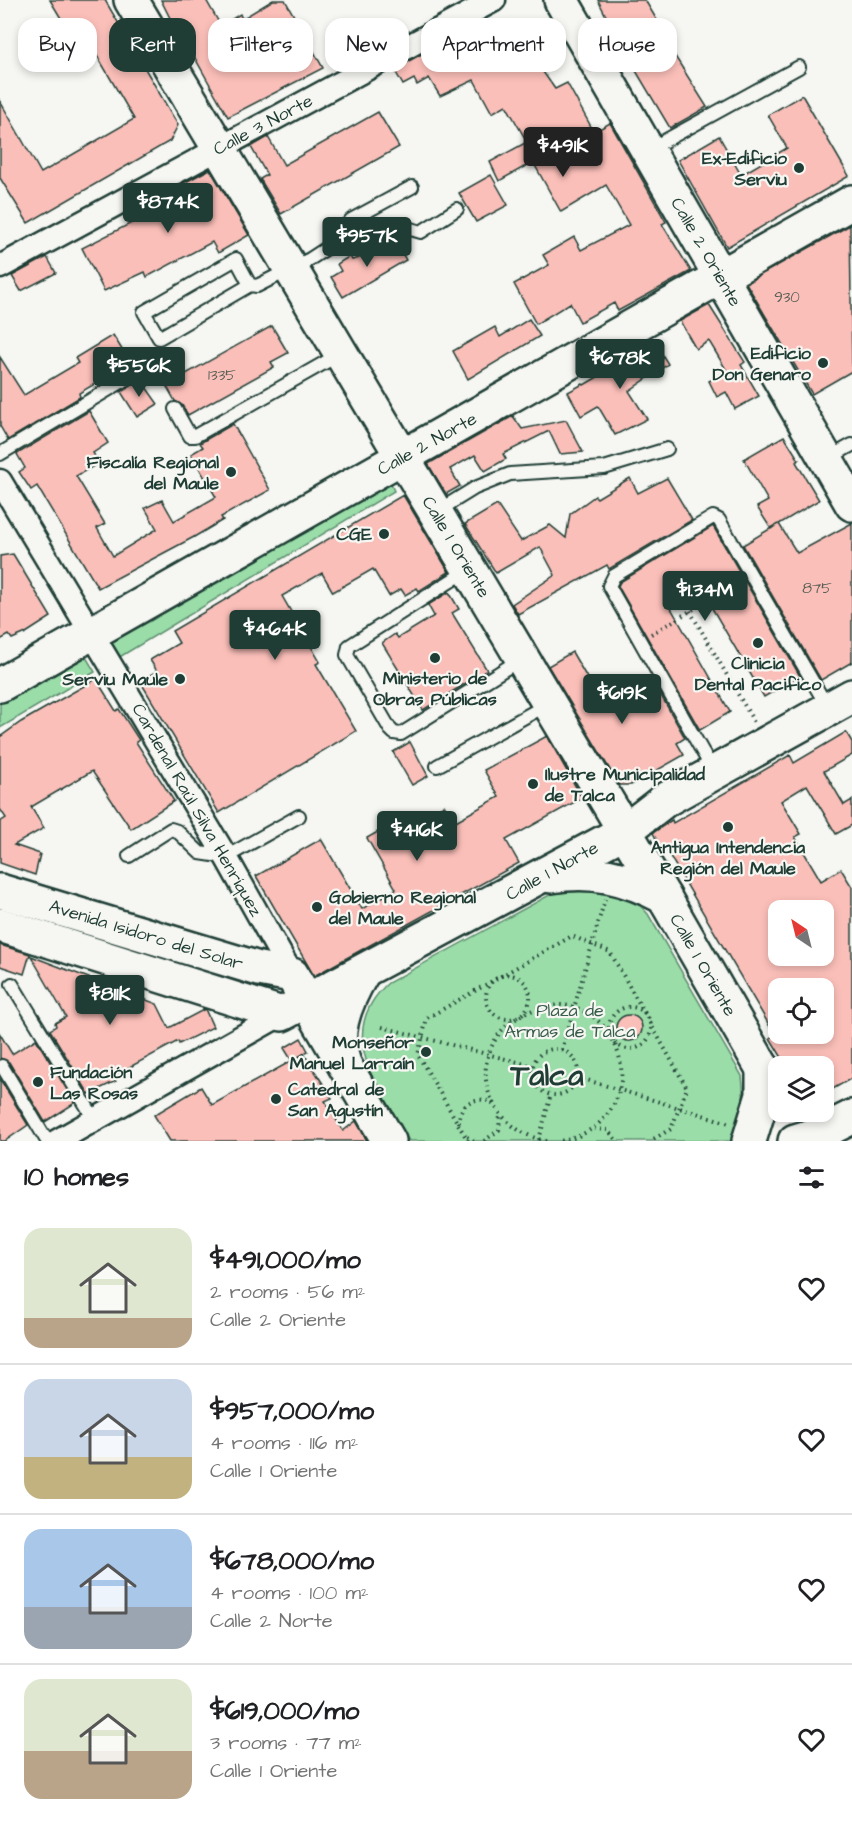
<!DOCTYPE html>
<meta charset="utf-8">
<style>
:root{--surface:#fff;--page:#f2f2f2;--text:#202124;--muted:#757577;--line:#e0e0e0;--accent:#1f3d34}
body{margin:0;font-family:"Architects Daughter",sans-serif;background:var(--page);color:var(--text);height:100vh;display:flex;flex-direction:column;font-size:22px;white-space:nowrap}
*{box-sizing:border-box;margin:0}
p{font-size:20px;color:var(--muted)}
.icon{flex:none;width:33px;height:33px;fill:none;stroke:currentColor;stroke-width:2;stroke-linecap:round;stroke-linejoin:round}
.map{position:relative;height:1141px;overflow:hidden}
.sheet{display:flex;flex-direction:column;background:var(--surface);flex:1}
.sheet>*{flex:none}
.hud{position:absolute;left:18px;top:18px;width:816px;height:54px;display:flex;gap:12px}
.needle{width:39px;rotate:325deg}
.tools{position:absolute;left:768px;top:900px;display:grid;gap:12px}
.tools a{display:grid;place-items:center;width:66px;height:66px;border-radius:12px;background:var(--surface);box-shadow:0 3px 9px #0003;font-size:30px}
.price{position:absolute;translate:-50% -51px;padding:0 14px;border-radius:6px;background:var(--accent);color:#fff;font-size:20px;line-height:39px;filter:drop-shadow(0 2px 3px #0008)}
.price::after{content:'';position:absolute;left:50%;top:36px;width:18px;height:14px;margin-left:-9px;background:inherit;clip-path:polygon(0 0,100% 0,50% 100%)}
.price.active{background:#222;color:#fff}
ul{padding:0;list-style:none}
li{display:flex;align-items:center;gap:18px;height:150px;padding:0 24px}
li+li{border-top:2px solid var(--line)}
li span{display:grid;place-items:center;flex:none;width:168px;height:120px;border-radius:18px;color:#555}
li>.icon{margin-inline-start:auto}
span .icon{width:72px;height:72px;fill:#fffc;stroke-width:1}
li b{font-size:26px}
h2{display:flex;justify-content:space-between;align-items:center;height:72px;padding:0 24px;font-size:26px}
.tag{padding:0 21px;border-radius:18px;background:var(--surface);box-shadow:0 3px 9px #0003;font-size:21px;line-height:54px}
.tag.active{background:var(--accent);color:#fff}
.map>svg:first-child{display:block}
</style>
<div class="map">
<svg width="852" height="1141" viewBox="0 0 852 1141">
<rect width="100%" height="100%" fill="#f6f6f2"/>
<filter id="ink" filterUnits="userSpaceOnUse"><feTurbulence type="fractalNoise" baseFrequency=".0167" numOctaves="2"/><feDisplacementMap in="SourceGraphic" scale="12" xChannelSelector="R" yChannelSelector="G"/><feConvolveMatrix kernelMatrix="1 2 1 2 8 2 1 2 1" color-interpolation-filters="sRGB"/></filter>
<g filter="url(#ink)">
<g fill="#9adda8" stroke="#5c8d6e" stroke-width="1.5">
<polygon points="387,475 394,491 118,658 103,635"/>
<polygon points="80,647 95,672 0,728 0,693"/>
<path d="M 568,885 L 632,897 L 648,914 L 742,1076 C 745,1100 743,1118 733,1141 L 409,1141 C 379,1090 333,1034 388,983 Z"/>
</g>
<g fill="#fbbfb9" stroke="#1f3d34" stroke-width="1.5" fill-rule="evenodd">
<polygon points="50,0 105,0 178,125 170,141 28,223 0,178 0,101 41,173 134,119 76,19 65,25"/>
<polygon points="161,0 206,0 221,26 240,14 242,19 273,0 285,0 323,68 228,117 186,42 183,44"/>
<polygon points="598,0 645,0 667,37 664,39 707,107 670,128 629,59 620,65 596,23 606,16"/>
<polygon points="538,32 548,50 534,59 555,89 567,83 594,132 610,123 666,222 662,224 691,271 618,311 614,303 580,322 570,303 536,324 514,284 549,265 543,255 574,237 581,250 629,225 606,185 561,212 533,162 499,181 490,162 527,142 506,105 492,113 474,80 440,96 429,78 417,85 414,79 403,85 394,69 460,33 475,57 507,39 513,47"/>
<polygon points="802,95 849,176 727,247 678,160 719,136 741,175 787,148 768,115"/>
<polygon points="378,112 399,147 281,214 260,179 267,175 251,147 268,137 284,165"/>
<polygon points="210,169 249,235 218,253 212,242 147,277 145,272 104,291 82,248 187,195 182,184"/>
<polygon points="491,175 508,205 476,222 459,193"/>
<polygon points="850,225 852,371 812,394 746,283"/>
<polygon points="395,241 406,260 343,297 331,277 341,271 337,264 350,256 352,260 365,256"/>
<polygon points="47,257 56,273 21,291 12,276"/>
<polygon points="709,305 745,362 741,365 759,396 735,409 726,392 717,397 709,381 727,371 709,341 696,349 680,321"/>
<polygon points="529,319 540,336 468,379 453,351 495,327 500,337"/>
<polygon points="272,326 288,353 271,362 274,367 188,415 182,405 175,401 166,385"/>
<polygon points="113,335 132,366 112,378 110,375 79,393 80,397 8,440 0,426 0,357 24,395 78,363 75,358"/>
<polygon points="655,343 668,364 629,391 647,419 615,435 598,406 581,416 568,392 583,384 584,385"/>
<polygon points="141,380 158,404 137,417 121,392"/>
<polygon points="89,411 108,443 93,453 99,463 76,476 105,524 97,528 113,556 157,529 145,508 162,500 174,521 216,497 191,454 203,447 200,443 233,424 270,490 221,517 223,520 194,537 98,588 37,486 31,490 19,472 25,468 17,454"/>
<polygon points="513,416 522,429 566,420 583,452 560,454 549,431 503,454 506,459 485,471 475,455 450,469 460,486 446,494 428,464"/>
<polygon points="784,436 799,460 796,462 819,500 779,524 797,553 852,523 852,662 821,680 743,545 778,524 771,529 757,507 768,501 744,459"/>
<polygon points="630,478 638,493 667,478 692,520 609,569 607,565 518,614 512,604 555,575 540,547 496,573 465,524 497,505 521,541 550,525 566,538 570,514 595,496 597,498"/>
<polygon points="403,495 449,572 419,591 417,588 405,595 401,589 389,596 373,569 333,592 322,573 282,596 320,662 316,664 356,731 219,813 140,681 157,671 150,660 179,643 172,631"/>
<polygon points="713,526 800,676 764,697 702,591 671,608 730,712 700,730 618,586 620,582"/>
<polygon points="13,554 51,617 26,633 12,639 9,635 0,640 0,556"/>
<polygon points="449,592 459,609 452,613 487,670 423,710 382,643 395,634 398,638 434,616 428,605"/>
<polygon points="572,652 601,702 610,697 617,708 655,685 685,738 677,743 684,755 631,785 619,785 548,666"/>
<polygon points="96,679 116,711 119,709 139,740 136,742 174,801 131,829 92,771 31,807 44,828 14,845 40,854 35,875 0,863 0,822 6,818 0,809 0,737 21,722"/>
<path d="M 846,732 L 852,742 L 852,755 L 824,771 L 844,805 L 852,800 L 852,825 L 836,834 L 807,785 L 781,801 L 801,834 L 795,837 L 821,881 L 841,869 L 852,887 L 852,1078 L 824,1094 L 824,1066 L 787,1066 L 770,1038 L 775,1035 L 664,846 L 661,848 L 653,833 L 672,820 L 673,823 L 790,755 L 794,763 ZM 778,910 L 824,910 L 824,956 L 778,956 ZM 778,988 L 824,988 L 824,1034 L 778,1034 Z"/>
<polygon points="547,736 582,798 506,840 519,863 314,976 256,876 321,839 362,909 396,889 367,838 404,817 408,825 444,805 454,822 499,797 484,770"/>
<polygon points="410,742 428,776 412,785 393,752"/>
<polygon points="0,945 30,954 24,974 0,966"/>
<polygon points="31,956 157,1004 169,1028 205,1009 213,1027 179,1044 178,1041 113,1076 116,1081 89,1094 50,1030 56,1026 55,1023 66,1017"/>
<circle cx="629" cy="1028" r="13"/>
<polygon points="0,1034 12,1054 36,1039 75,1103 45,1122 9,1062 0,1058"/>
<polygon points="301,1038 308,1051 292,1061 284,1048"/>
<polygon points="304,1054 332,1098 325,1101 343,1131 356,1121 367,1141 170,1141 154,1115 201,1087 212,1105"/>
<polygon points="0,1079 28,1125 5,1141 0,1141"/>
</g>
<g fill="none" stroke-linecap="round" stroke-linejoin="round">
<defs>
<g id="lane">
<polyline points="648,150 799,67"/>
<polyline points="344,226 362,248 404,227 421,232 457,209"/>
<polyline points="250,285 236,259 144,312 159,338 250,285 257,286 310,259 330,246 351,220 412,187"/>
<polyline points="175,409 190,436 195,436 340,354"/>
<polyline points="0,454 138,372"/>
<polyline points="827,459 852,445"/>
<polyline points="436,512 475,488 510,474 604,468 667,449"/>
<polyline points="468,570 349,646 347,655 390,729 394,733 401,734 521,659"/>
<polyline points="437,766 548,704"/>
<polyline points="714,772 609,586 614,576 713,517 719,520 828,708"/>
<polyline points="129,856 171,829 177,831 200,853 226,857 299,816"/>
<polyline points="12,984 95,1120"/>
<polyline points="2,1066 47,1141"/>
</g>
<g id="street">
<polyline points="0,267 494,0"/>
<polyline points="0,481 226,857 292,975"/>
<polyline points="57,1141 282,1014"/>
</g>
<g id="secondary">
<polyline points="131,0 664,897 778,1095"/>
<polyline points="561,0 852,504"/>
<polyline points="0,685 852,202"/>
<path d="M 551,876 C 593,869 626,877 664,897"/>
<polyline points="0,891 259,969 292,975 389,1141"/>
<polyline points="0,925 282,1014 625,831 665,800 852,696"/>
<path d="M 343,1060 C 332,1031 348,997 363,972"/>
<polyline points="749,1141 763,1095 763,1068"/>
<polyline points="795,1141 818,1134 852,1117"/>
</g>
</defs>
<use href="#lane" stroke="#1f3d34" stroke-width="16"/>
<use href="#street" stroke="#1f3d34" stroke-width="27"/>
<use href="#secondary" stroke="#1f3d34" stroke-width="38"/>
<g stroke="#1f3d34" stroke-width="4" stroke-dasharray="1.5 4.5" stroke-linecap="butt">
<polyline points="690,611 754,722"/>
<polyline points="651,634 740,582"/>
<circle cx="508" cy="997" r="22"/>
<circle cx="630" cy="1028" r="21"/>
<polyline points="382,1027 533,1066"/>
<circle cx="555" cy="1072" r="23"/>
<polyline points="562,1050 605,899"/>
<polyline points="577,1077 729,1123"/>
<path d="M 459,1123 C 458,1102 479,1093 495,1105"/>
<polyline points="594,1129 608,1130 617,1141"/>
<polyline points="467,1137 474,1141"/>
<polyline points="539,1140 551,1094"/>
<polyline points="468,1141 418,1055 427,1018 572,936 610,952 687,1088 671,1129 650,1141"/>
<polyline points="484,1141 499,1130 500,1114"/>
<path d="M 546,1141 C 498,1131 468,1081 497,1037 C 506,1023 519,1016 533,1010 C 602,982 654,1077 597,1125 C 585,1134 575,1139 560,1141"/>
</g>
<use href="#lane" stroke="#f6f6f2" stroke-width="12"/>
<use href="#street" stroke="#f6f6f2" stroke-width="22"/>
<use href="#secondary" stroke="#f6f6f2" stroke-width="33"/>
</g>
</g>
<g fill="#1f3d34" stroke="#f6f6f2" stroke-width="2">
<circle cx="799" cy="168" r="6"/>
<circle cx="823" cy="363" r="6"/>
<circle cx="231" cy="472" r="6"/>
<circle cx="384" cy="534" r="6"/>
<circle cx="758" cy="643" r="6"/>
<circle cx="435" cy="658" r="6"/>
<circle cx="180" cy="679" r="6"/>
<circle cx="533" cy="784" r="6"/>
<circle cx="728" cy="827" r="6"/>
<circle cx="317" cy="907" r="6"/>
<circle cx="426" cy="1052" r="6"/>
<circle cx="38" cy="1082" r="6"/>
<circle cx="276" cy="1099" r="6"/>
</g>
<g text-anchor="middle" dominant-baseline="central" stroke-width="4.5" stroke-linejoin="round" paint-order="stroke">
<g font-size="15" fill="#565e55">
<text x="787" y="297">930</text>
<text x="222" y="375">1335</text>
<text x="817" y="588">875</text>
</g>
<g font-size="18" fill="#1f3d34" stroke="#f6f6f2">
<text transform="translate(263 125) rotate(-28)">Calle 3 Norte</text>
<text transform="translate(706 252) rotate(60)">Calle 2 Oriente</text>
<text transform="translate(427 444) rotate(-29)">Calle 2 Norte</text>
<text transform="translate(456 547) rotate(59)">Calle 1 Oriente</text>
<text transform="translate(197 810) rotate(60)">Cardenal Raúl Silva Henríquez</text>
<text transform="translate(552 871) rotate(-29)">Calle 1 Norte</text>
<text transform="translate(146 935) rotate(17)">Avenida Isidoro del Solar</text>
<text transform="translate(703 965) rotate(60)">Calle 1 Oriente</text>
</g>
<g font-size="18" font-weight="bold" fill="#1f3d34" stroke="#f6f6f2" text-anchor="end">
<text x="787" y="158">Ex-Edificio<tspan x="787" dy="21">Serviu</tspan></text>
<text x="811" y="353">Edificio<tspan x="811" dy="21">Don Genaro</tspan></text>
<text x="219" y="462">Fiscalía Regional<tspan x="219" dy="21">del Maule</tspan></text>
<text x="372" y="534">CGE</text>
<text x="758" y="663" text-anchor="middle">Clinicia<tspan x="758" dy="21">Dental Pacifico</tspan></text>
<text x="435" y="678" text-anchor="middle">Ministerio de<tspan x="435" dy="21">Obras Públicas</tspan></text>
<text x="168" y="679">Serviu Maule</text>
<text x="545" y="774" text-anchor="start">Ilustre Municipalidad<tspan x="545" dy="21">de Talca</tspan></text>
<text x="728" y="847" text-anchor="middle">Antigua Intendencia<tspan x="728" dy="21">Región del Maule</tspan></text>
<text x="329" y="897" text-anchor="start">Gobierno Regional<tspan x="329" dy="21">del Maule</tspan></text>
<text x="414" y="1042">Monseñor<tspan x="414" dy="21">Manuel Larraín</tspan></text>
<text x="50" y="1072" text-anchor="start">Fundación<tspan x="50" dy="21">Las Rosas</tspan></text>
<text x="288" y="1089" text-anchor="start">Catedral de<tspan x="288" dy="21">San Agustín</tspan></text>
</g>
<g font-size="18" fill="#385d4b" stroke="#f6f6f2">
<text x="570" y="1010">Plaza de<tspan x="570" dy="21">Armas de Talca</tspan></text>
</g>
<g font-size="30" font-weight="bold" fill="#1f3d34" stroke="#f6f6f2">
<text x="547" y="1076">Talca</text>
</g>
</g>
</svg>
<div class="tools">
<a><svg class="needle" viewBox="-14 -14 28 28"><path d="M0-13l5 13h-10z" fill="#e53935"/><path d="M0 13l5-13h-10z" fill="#757577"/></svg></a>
<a><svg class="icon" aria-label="locate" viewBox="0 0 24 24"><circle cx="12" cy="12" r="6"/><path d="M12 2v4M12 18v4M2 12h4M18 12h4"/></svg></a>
<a><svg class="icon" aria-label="layers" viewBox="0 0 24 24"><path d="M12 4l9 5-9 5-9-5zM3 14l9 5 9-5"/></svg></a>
</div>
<b class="price active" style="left:563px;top:178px">$491K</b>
<b class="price" style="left:168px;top:234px">$874K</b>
<b class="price" style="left:367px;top:268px">$957K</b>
<b class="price" style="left:620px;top:390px">$678K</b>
<b class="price" style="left:139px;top:398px">$556K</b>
<b class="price" style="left:705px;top:622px">$1.34M</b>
<b class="price" style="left:275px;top:661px">$464K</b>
<b class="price" style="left:622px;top:725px">$619K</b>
<b class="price" style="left:417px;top:862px">$416K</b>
<b class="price" style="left:110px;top:1026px">$811K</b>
<div class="hud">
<a class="tag">Buy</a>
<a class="tag active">Rent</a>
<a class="tag">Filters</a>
<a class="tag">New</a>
<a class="tag">Apartment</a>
<a class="tag">House</a>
</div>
</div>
<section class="sheet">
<h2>10 homes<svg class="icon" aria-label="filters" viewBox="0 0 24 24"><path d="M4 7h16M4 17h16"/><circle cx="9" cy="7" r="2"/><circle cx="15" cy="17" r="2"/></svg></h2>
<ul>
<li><span style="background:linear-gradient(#dfe7d0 75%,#b9a48a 0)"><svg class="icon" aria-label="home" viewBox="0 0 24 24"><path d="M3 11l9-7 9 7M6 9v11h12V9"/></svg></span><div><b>$491,000/mo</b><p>2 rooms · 56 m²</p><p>Calle 2 Oriente</p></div><svg class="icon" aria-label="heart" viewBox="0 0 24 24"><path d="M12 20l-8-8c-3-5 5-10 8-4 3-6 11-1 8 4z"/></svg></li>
<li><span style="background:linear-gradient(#c9d6e8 65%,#c2b280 0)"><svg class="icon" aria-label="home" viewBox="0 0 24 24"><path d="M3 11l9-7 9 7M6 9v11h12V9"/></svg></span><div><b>$957,000/mo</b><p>4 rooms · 116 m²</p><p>Calle 1 Oriente</p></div><svg class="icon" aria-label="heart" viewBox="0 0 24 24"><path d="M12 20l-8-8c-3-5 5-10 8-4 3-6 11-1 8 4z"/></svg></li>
<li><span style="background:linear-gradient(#a9c7e8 65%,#9aa5b1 0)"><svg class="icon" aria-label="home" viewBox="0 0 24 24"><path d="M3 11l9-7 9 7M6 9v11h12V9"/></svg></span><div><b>$678,000/mo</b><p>4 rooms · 100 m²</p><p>Calle 2 Norte</p></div><svg class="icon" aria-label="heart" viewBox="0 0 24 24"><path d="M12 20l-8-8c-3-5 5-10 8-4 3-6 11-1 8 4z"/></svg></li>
<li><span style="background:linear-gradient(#dfe7d0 60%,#b9a48a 0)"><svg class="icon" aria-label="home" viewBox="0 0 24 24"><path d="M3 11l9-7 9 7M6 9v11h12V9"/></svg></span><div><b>$619,000/mo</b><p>3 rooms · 77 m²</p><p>Calle 1 Oriente</p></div><svg class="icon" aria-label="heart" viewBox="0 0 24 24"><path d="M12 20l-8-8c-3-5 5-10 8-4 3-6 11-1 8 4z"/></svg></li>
</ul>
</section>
